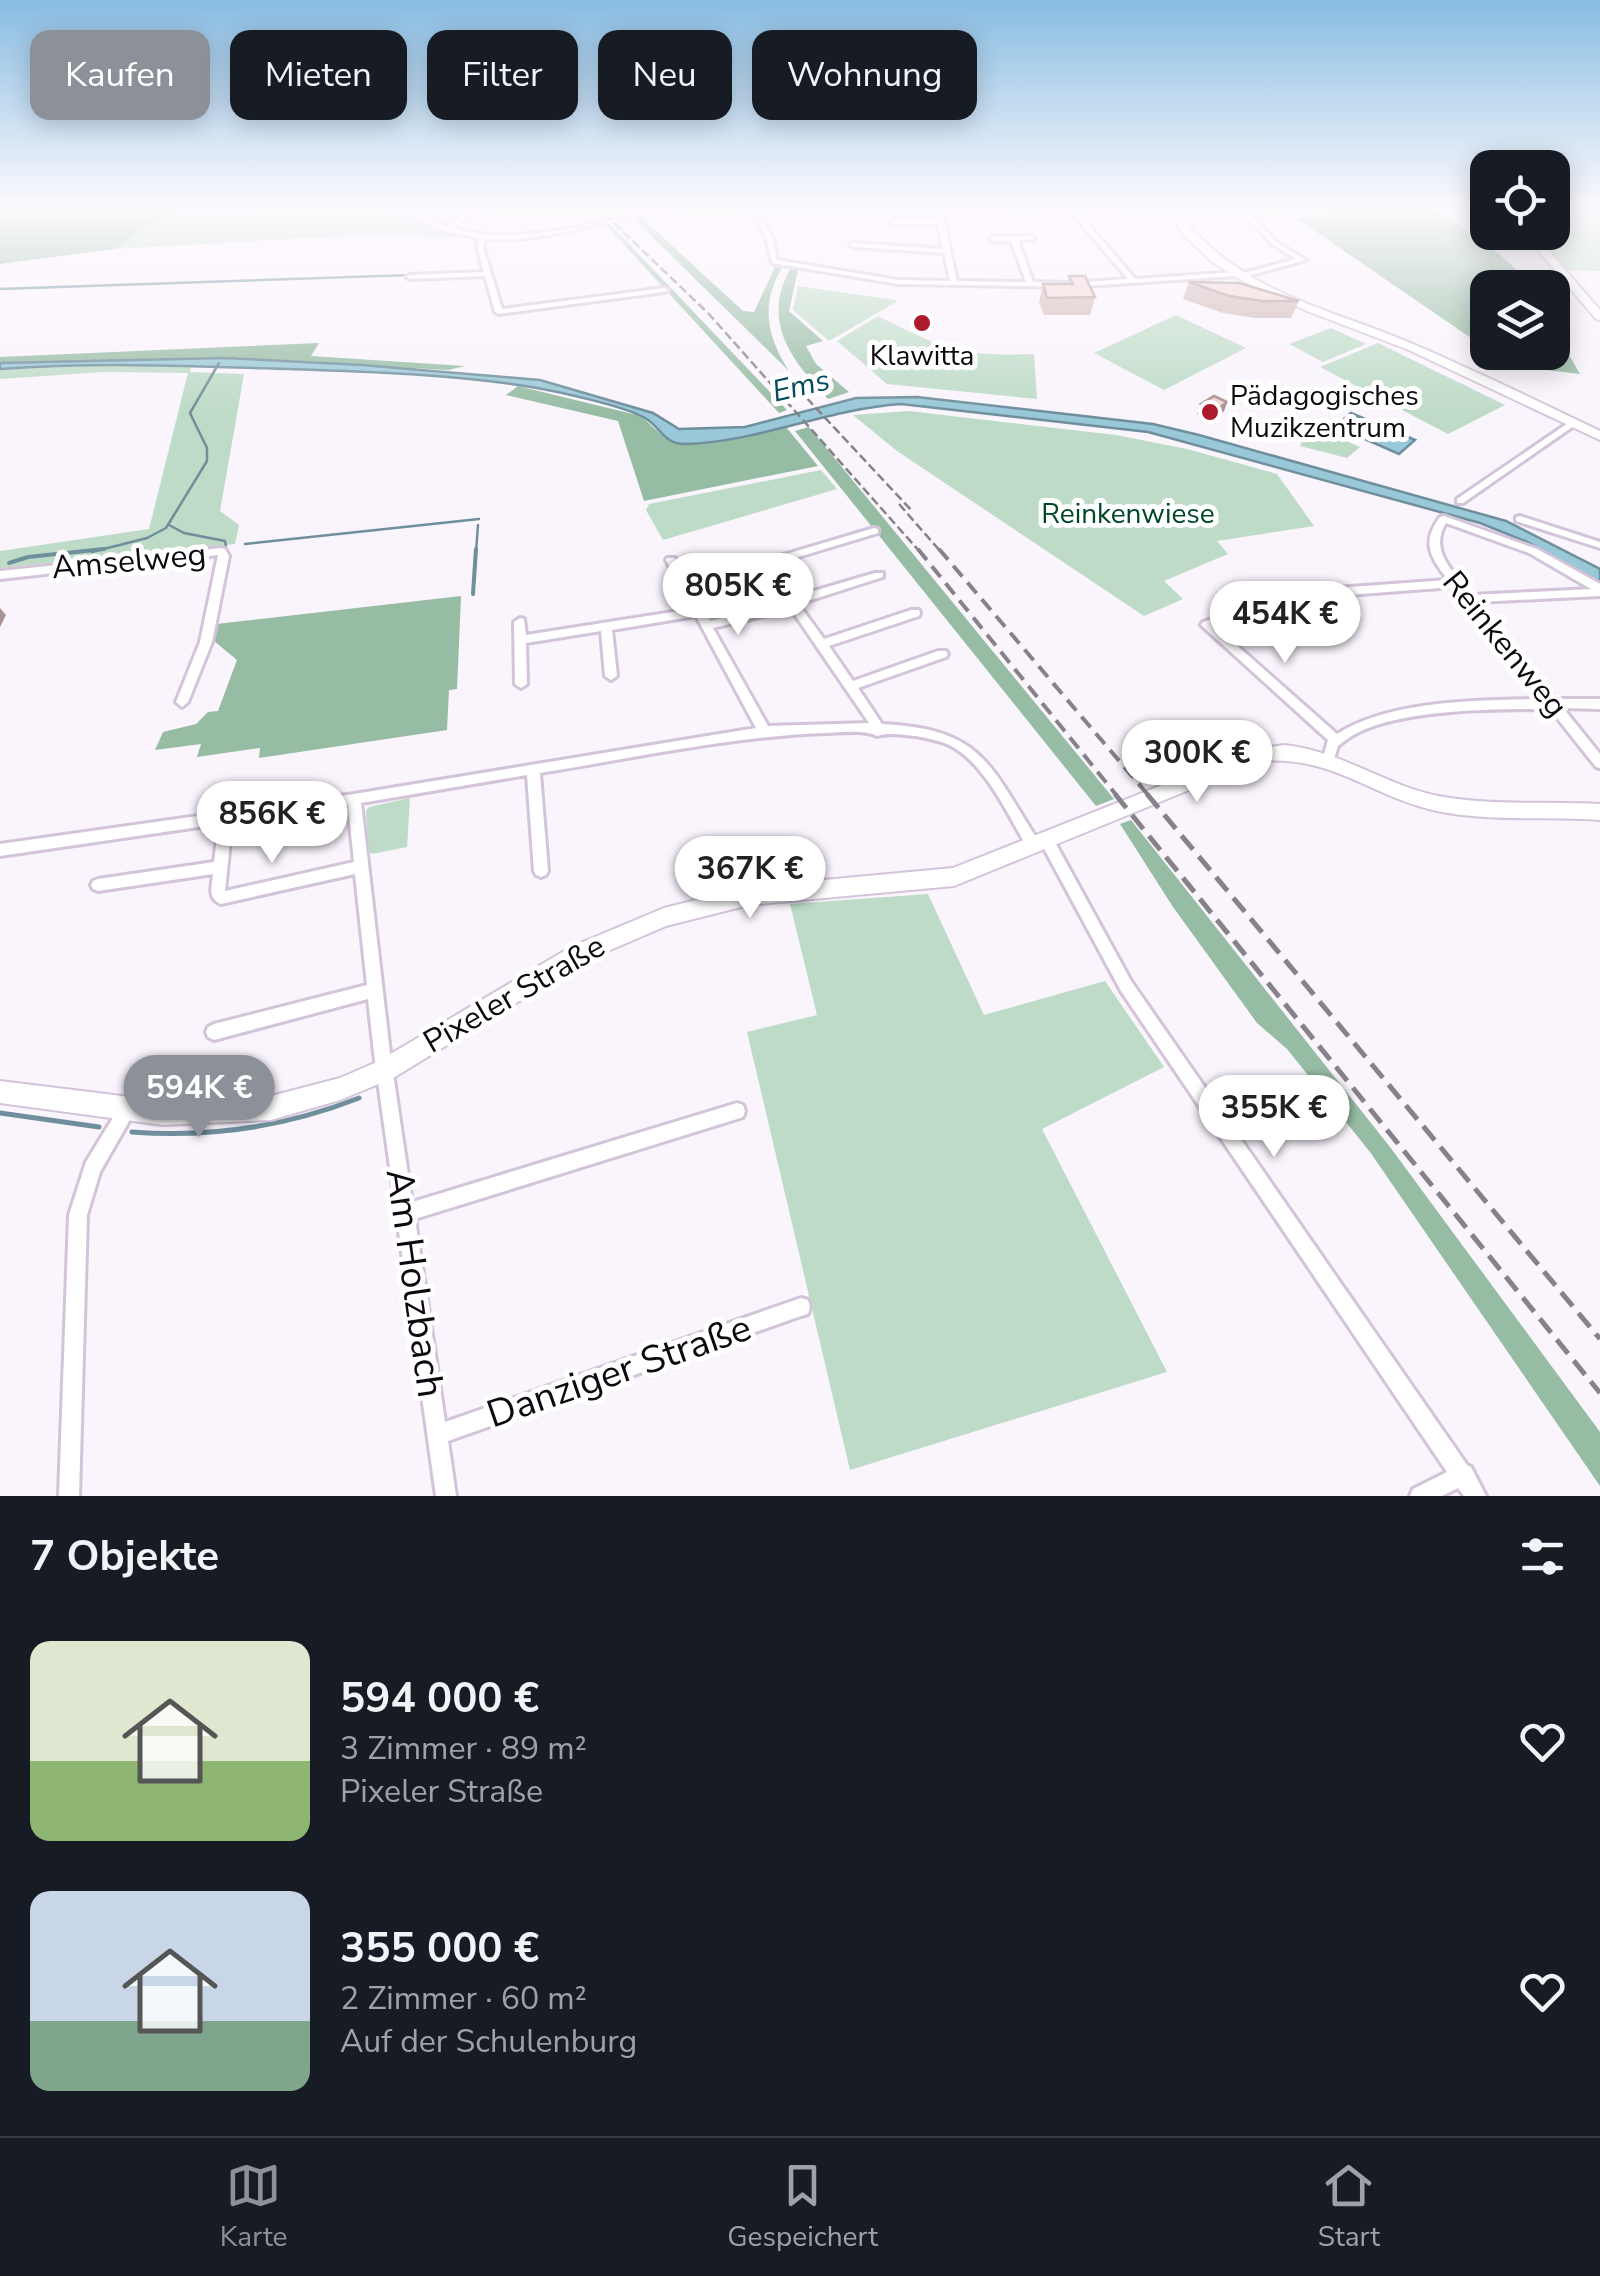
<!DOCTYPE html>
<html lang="de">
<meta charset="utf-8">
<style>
:root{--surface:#171b24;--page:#20242c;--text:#f1f3f6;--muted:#9ea1a6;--line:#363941;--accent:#8c9099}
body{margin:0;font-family:"Nunito Sans",sans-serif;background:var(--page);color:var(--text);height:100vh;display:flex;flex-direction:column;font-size:38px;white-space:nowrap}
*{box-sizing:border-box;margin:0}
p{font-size:32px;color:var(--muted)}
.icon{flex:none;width:55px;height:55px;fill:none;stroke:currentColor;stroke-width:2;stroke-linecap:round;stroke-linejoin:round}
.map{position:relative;height:1496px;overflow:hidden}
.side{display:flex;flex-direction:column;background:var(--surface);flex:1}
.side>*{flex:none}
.top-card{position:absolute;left:30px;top:30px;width:1000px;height:90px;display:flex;gap:20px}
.tools{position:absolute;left:1470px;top:150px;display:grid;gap:20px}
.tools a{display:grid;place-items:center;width:100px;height:100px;border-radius:20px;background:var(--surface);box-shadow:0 5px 25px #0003;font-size:50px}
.price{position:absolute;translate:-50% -85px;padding:0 22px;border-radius:35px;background:#fff;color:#222;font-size:32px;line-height:65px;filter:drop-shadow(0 2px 5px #0008)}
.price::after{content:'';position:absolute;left:50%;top:60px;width:30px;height:22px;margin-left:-15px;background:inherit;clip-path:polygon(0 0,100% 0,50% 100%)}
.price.on{background:var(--accent);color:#fff}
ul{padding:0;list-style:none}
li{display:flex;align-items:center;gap:30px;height:250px;padding:0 30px}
li span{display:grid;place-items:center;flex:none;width:280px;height:200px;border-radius:20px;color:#555}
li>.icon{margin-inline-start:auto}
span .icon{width:120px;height:120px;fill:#fffc;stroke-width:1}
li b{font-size:42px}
h2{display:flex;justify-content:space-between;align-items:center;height:120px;padding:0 30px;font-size:42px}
.tag{padding:0 35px;border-radius:20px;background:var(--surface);box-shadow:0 5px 25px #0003;font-size:35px;line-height:90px}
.tag.on{background:var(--accent);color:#fff}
.menu{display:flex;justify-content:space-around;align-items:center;height:140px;border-top:2px solid var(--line);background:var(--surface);font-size:28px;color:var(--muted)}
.menu a{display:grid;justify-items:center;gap:5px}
.menu .on{color:var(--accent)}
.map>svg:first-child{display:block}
</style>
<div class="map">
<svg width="1600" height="1496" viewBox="0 0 1600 1496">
<rect width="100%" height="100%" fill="#faf4fd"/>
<g fill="#bedbc7">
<polygon points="180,205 375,205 430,224 426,230 449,231 462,237 362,235 115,249"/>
<polygon points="1600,205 1600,271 1564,270 1531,233 1552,232 1553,207"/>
<polygon points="798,286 895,300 898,301 829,341 793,310"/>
<polygon points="1176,315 1246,348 1164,390 1094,353"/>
<path d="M 878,316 C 944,349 959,357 1034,354 L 1037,399 L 887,384 L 837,341 Z"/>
<polygon points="1331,328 1366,344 1323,362 1289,344"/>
<polygon points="1378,343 1505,405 1448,434 1320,367"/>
<polygon points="55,365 191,366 190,372 244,374 220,511 239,525 235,544 0,568 0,551 149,529 188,373 103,372 0,379 0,369"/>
<polygon points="909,411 1116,435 1187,449 1277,474 1314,526 1217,541 1228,554 1164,581 1183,599 1144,616 897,451 853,415"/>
<polygon points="1309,425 1360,447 1347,458 1300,446"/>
<polygon points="821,470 837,489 663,540 646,510 649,504"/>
<polygon points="410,798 407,847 372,854 368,851 366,811 369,807"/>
<polygon points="928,894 984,1015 1105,981 1164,1067 1042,1129 1167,1372 850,1470 747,1032 817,1015 790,904"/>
</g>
<g fill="#96bca3">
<polygon points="180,205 115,249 0,264 0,206"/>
<path d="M 1315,205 C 1341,205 1395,199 1417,205 C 1449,213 1514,260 1530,287 L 1488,288 L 1487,349 L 1296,218 L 1331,216 Z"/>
<path d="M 641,217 L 743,311 L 754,312 L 775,267 L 782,268 C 760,304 767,337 789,371 L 634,219 Z"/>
<polygon points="609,223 787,410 779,413 605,224"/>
<path d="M 790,269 L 798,270 L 789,311 L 823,341 L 806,346 L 816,364 L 849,392 L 828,399 C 792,361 761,322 790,269 Z"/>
<polygon points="1553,327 1580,374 1513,366 1493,353 1552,352"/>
<polygon points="319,343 311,356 465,366 448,370 224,358 0,363 0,357"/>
<polygon points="518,386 641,416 665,438 677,443 751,436 786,427 818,466 644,501 618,421 506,395"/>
<polygon points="809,427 1114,799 1096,806 795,431"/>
<polygon points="461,596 457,689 449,690 447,730 259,758 260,748 197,757 201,744 155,750 163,732 196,724 208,712 218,711 237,660 214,641 216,624"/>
<polygon points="1131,820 1390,1147 1600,1432 1600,1486 1370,1152 1287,1049 1257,1023 1173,907 1120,824"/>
</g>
<g fill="#99c8d8" stroke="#6f8f9c" stroke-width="2.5">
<path d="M 224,358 L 362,365 L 540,380 L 653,413 L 679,429 L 745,427 L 856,398 L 917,397 L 1153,424 L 1199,435 L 1506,521 L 1600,569 L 1600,582 L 1527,542 L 1480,523 L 1148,432 L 901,404 C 827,409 759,442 685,444 C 665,444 662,430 648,420 C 631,407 555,391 531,387 C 452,374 369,372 289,369 C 192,366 96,362 0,369 L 0,363 Z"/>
<polygon points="1351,413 1415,440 1399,454 1335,426"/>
</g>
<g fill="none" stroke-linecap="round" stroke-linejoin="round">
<g stroke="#6f8f9c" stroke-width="2.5">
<polyline points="0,289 411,275"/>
<polyline points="169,525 184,533 225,541 226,547"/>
<polyline points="245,544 479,519"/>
<polyline points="92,552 147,538 166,528 207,461 207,448 190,413 219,363"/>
<polyline points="476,552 478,525"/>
</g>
<g stroke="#6f8f9c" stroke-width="4">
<polyline points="9,563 28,557 104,549"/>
<polyline points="473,594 476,549"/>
</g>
<g stroke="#6f8f9c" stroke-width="5">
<polyline points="0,1113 99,1127"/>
<path d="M 132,1132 C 211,1138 285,1127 359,1098"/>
</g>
<defs>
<g id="minor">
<path d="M 385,205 L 394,205 L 446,226 L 478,205 L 485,205 L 452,228 C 518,249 613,218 681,205 L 693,205 L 548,235 L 519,239 L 486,239 L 483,247 L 502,309 L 664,288 L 668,290 L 664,292 L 499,314 L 495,312 L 485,276 L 410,279 L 406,277 L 410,275 L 484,272 L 477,247 L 479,238 L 445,231 Z"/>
<path d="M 748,205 L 754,205 L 772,237 L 777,260 L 898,280 L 950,281 L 944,253 L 853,247 L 850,245 L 853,243 L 943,249 L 938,224 L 893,224 L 890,222 L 893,220 L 937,220 L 934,207 L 928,205 L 1007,210 L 1231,205 L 1228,207 L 1078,212 L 1135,279 L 1236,272 L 1240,274 L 1296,259 L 1272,244 L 1236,205 L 1242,205 L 1276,242 L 1306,260 L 1240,278 L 1236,276 L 1071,287 L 898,284 L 772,263 L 766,237 ZM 941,208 L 1007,214 L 1071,212 L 1128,279 L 1071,283 L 1033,282 L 1018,240 L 1034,239 L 1035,238 L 1032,236 L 993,237 L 990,239 L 993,241 L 1011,241 L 1026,282 L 957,281 Z"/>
<polygon points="1571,421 1578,423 1463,503 1457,503 1457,499"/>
<path d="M 1444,516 L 1537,549 L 1600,584 L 1600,596 L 1477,602 L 1556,699 L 1600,699 L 1600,709 L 1563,708 L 1600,754 L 1600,768 L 1596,767 L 1550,709 C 1497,709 1404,709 1357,733 C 1351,736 1344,741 1338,746 L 1333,762 L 1325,762 L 1323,758 L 1328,740 L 1201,625 L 1203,622 L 1294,591 L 1448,580 C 1430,557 1421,542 1440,517 ZM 1446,523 L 1529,553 L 1591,589 L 1472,595 C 1455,574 1428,551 1446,523 ZM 1453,587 L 1542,699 C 1481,700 1390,700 1337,734 L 1215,626 L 1295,599 Z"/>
<polygon points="1520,516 1600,542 1600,548 1516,521 1516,517"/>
<path d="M 874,528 L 878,529 L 878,533 L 692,589 L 710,621 L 790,602 L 797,596 L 875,573 L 883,573 L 883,577 L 805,602 L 800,606 L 824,639 L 911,610 L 919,610 L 920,613 L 919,616 L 829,646 L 853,681 L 938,651 L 946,651 L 948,654 L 946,657 L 858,688 L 882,724 C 984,729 989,765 1039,842 L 1041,846 L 1039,850 L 1034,852 L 1029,850 C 1008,816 985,761 947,744 C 937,740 926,738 916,736 C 903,735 889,732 877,736 C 863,729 840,733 824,733 C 728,737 634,758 540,773 L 548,871 L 546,875 L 541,877 L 536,875 L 534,871 L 527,775 L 361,803 L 390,1053 L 412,1202 L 737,1103 L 743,1105 L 745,1111 L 743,1117 L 737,1119 L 415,1219 L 445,1422 L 801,1298 L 808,1300 L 810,1307 L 808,1314 L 801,1316 L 448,1441 L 456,1496 L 436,1496 L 374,1053 L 368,999 L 214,1040 L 208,1037 L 206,1032 L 208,1027 L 214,1024 L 367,985 L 355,874 L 221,904 C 207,899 212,886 213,874 L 98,891 L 93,889 L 91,885 L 93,881 L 98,879 L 214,862 L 219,824 L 0,856 L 0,844 L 354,794 L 756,728 L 696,616 L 612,630 L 617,676 L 611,680 L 605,676 L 601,631 L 526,643 L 527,684 L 521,688 L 515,684 L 514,622 L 520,618 L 524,619 L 526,635 L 692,609 L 666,560 L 667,558 L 675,558 L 689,583 ZM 791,609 L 869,723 L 768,726 L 713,628 ZM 348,805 L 354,862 L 225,891 L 232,822 Z"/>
<polygon points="221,548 225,549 229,556 212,642 188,702 182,707 176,702 200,642 218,555 0,579 0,571"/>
<polygon points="1047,835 1052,837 1131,981 1467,1465 1471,1467 1486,1496 1464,1496 1458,1488 1442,1496 1410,1496 1413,1489 1447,1472 1121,991 1040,841 1042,837"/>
<polygon points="128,1101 134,1103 136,1109 100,1172 87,1215 79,1496 59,1496 69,1215 86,1162 122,1103"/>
</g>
<g id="secondary">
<path d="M 1163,205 L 1172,205 C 1238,295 1324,305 1420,347 C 1480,373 1540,402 1600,431 L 1600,440 L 1409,350 L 1307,311 L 1241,280 L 1211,261 L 1185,236 Z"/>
<polygon points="1522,232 1532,232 1600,310 1600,320 1596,319"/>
<path d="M 1285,745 C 1344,752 1384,785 1438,796 C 1491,806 1547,801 1600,804 L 1600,820 C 1546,816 1490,822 1437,811 C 1369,796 1336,756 1260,761 L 954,886 L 749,905 L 666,926 L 585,961 L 393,1078 L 340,1100 L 271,1120 L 163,1125 L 0,1103 L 0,1081 L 163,1101 L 271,1096 L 340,1078 L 377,1062 L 571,947 L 664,908 L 749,887 L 953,868 L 1253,749 Z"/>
</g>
</defs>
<use href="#minor" stroke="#d4c4da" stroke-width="6"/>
<use href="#secondary" stroke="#d4c4da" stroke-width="4"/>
<use href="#minor" fill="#fff" fill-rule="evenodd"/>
<use href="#secondary" fill="#fff" fill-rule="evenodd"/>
<g stroke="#87828a" stroke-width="2.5" stroke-dasharray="9 4" stroke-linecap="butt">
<polyline points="595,205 708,313 920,552"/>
<polyline points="789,379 912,511"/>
<polyline points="899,504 941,552"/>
</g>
<g stroke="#87828a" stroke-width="4" stroke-dasharray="14 8" stroke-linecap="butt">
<polyline points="918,549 1117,796"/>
<polyline points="939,549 1149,796"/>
</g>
<g stroke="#87828a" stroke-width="5" stroke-dasharray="18 9" stroke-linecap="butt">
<polyline points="1115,794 1600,1393"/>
<polyline points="1147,794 1600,1339"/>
</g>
</g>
<g fill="#cfb5b4">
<polygon points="1069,276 1095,297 1090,315 1044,315 1039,302 1043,284 1067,284"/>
<polygon points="1189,282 1299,301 1291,318 1255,318 1223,313 1183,299"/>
<polygon points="1227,402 1224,411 1211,420 1197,414 1201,404"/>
</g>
<g fill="#a99392">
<polygon points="1227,402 1224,411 1211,420 1215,411"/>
<polygon points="0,608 6,615 0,627"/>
</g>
<g fill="#f1d2d1" stroke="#a99392" stroke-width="2.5">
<polygon points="1069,276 1085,276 1095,297 1047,298 1043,284 1073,284"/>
<polygon points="1189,282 1239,283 1299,301 1262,301 1229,296"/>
<polygon points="1214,396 1227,402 1215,411 1201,404"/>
</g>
<linearGradient id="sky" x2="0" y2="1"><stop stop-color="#88bce2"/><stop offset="0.5" stop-color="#fdfafe"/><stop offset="1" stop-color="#fdfafe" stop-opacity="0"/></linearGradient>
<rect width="1600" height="414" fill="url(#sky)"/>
<g fill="#ae1a2d" stroke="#fff" stroke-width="4">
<circle cx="922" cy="323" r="10"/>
<circle cx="1210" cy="412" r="10"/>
</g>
<g text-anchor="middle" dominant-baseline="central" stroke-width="10" stroke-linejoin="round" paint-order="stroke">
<g font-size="28" fill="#0e0910" stroke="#fff">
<text x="922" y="356">Klawitta</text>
<text x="1230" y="396" text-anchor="start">Pädagogisches<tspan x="1230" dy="32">Muzikzentrum</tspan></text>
</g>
<g font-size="28" fill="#004727" stroke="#fff">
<text x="1128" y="514">Reinkenwiese</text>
</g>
<g font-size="30" font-style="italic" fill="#044b5b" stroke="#fff">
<text transform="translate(801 386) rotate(-13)">Ems</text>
</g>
<g font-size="32" fill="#0e0910" stroke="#fff">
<text transform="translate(129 561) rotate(-5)">Amselweg</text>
<text transform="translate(1505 644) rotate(51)">Reinkenweg</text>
<text transform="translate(514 994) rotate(-30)">Pixeler Straße</text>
</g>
<g font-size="38" fill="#0e0910" stroke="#fff">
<text transform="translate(415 1283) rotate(82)">Am Holzbach</text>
<text transform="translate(619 1371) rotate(-19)">Danziger Straße</text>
</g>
</g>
</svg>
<div class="tools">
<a><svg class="icon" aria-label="locate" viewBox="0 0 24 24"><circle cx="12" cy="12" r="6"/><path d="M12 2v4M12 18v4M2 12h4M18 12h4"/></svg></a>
<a><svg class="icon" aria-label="layers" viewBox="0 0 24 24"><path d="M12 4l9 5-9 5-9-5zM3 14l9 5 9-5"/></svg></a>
</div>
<b class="price" style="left:738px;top:638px">805K €</b>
<b class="price" style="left:1285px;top:666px">454K €</b>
<b class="price" style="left:1197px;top:805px">300K €</b>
<b class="price" style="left:272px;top:866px">856K €</b>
<b class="price" style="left:750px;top:921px">367K €</b>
<b class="price on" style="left:199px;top:1140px">594K €</b>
<b class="price" style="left:1274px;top:1160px">355K €</b>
<div class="top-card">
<a class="tag on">Kaufen</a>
<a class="tag">Mieten</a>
<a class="tag">Filter</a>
<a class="tag">Neu</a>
<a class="tag">Wohnung</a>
</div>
</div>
<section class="side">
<h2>7 Objekte<svg class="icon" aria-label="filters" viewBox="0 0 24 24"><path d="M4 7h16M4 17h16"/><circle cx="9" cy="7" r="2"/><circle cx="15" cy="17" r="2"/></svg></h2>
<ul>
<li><span style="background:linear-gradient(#dfe7d0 60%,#8fb573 0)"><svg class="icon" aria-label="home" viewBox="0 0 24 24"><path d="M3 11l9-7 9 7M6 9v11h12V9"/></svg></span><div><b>594 000 €</b><p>3 Zimmer · 89 m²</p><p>Pixeler Straße</p></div><svg class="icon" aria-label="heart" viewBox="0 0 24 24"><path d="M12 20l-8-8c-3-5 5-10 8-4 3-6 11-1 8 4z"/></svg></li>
<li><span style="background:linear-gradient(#c9d6e8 65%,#7fa58c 0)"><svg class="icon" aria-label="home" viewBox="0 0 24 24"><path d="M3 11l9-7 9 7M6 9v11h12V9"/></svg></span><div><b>355 000 €</b><p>2 Zimmer · 60 m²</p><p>Auf der Schulenburg</p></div><svg class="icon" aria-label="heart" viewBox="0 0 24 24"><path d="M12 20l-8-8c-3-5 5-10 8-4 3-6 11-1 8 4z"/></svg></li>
</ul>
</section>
<nav class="menu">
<a class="on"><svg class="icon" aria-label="map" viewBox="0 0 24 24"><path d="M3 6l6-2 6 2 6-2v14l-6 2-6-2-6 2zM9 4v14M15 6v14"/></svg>Karte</a>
<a><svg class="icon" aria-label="saved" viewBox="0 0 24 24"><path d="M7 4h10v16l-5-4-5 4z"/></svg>Gespeichert</a>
<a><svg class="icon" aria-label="home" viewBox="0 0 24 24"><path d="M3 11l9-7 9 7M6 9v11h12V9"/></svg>Start</a>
</nav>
